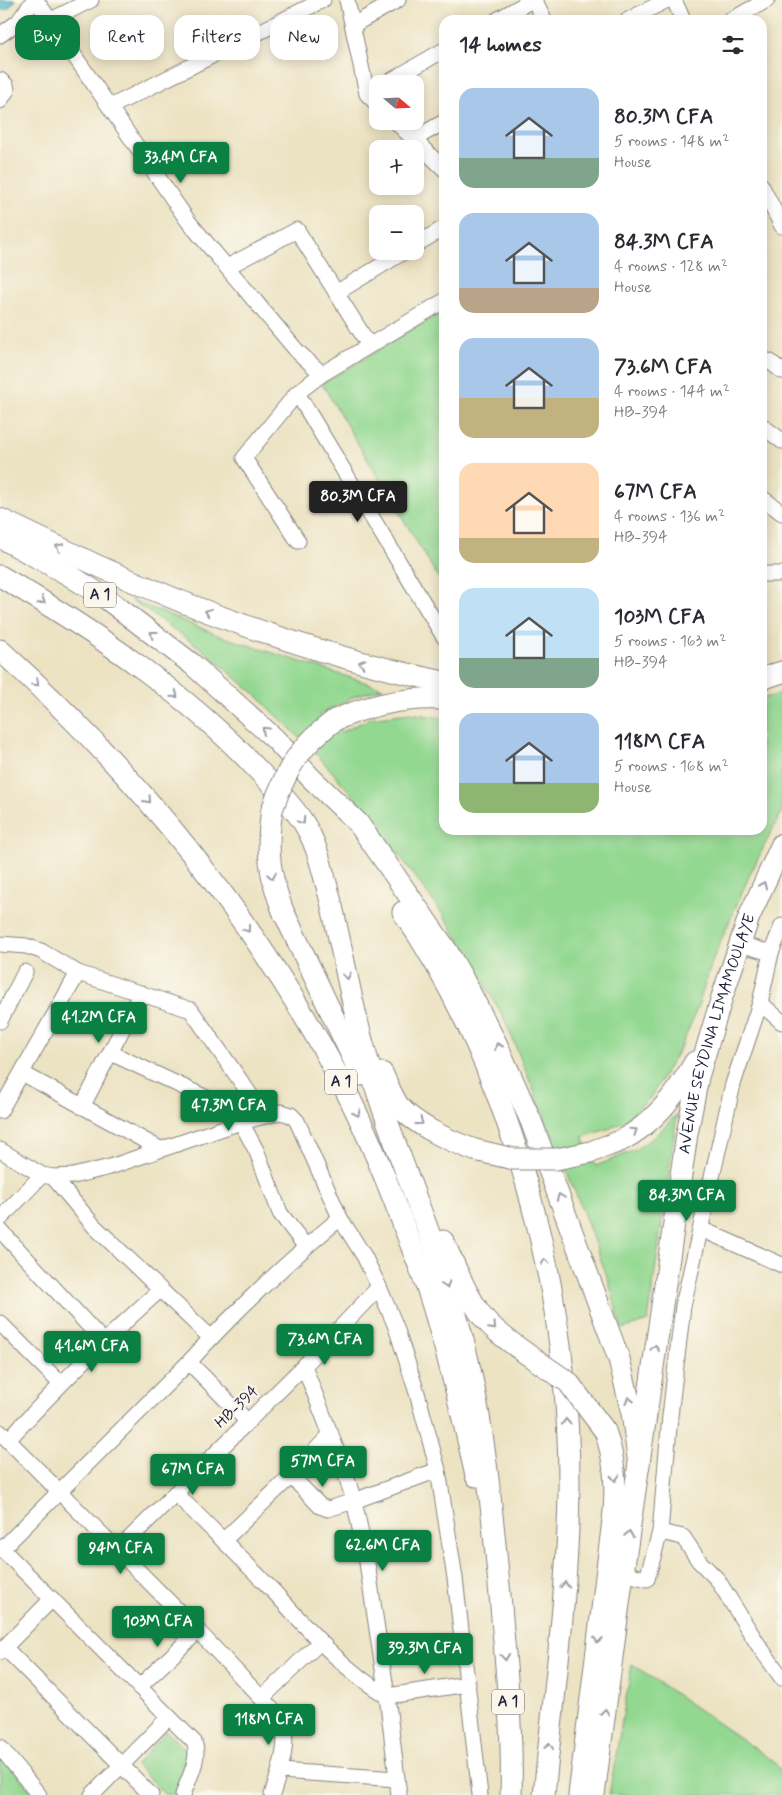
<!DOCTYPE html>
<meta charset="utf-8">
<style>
:root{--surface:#fff;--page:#f7f7f7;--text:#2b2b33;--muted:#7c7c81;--accent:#0b8043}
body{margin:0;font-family:Mynerve,sans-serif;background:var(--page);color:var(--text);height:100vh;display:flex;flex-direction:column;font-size:19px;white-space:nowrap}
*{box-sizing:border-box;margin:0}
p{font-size:16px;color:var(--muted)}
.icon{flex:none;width:28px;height:28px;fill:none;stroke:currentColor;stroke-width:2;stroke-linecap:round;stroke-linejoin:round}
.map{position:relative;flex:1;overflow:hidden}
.side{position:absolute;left:439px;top:15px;width:328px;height:820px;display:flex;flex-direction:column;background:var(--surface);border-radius:15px;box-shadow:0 2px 12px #0003}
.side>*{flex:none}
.top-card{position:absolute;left:15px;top:15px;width:349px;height:45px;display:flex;gap:10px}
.needle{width:32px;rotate:109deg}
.controls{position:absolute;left:369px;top:75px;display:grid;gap:10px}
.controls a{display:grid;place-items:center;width:55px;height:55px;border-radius:10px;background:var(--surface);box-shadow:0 2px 12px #0003;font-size:25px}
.price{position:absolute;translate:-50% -42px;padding:0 11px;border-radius:5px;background:var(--accent);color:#fff;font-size:16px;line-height:32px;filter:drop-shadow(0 1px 2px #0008)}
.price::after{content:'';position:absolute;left:50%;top:30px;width:15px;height:11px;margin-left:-8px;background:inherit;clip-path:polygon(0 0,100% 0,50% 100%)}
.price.active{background:#222;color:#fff}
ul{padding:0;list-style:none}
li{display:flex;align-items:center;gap:15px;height:125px;padding:0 20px}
li span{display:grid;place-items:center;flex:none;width:140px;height:100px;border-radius:15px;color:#555}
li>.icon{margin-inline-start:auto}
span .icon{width:60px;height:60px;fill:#fffc;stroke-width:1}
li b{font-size:21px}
h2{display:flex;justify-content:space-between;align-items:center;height:60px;padding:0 20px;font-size:21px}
.pill{padding:0 18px;border-radius:15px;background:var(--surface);box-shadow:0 2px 12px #0003;font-size:18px;line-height:45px}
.pill.active{background:var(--accent);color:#fff}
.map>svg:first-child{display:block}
</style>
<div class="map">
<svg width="782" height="1795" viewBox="0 0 782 1795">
<rect width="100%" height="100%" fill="#fbf7ec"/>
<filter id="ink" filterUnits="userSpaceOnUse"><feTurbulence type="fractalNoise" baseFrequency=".02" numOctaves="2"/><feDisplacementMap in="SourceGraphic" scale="10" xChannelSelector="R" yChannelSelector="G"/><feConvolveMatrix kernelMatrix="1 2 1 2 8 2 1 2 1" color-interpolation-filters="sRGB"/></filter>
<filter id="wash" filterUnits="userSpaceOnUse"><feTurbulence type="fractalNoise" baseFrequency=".0096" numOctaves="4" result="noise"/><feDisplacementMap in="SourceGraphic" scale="20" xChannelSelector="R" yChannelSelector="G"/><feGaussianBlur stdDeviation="1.12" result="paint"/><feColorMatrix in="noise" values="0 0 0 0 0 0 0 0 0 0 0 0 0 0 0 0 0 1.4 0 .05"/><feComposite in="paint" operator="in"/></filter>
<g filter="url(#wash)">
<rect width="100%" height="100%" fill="#ece3c3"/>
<g fill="#93d891" stroke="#5a7d66">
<polygon points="444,310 444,587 322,384"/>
<polygon points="130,599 220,636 383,688 355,696 320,715 342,732 370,718 410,713 444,718 444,830 761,830 761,699 782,693 782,811 750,874 713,959 698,1006 683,1043 650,1098 627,1119 611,1128 583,1137 596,1166 635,1150 655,1136 677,1114 648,1321 622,1329 608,1279 580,1204 504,1018 449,923 369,814 320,758 256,695 202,649"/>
<polygon points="632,1664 773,1761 782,1772 782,1795 609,1795"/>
<polygon points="166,1731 189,1753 175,1794 165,1795 136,1765"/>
<polygon points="0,1753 34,1795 0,1795"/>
</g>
<polygon fill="#50bec8" stroke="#397082" points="0,0 16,0 9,8 0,11"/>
</g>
<g filter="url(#ink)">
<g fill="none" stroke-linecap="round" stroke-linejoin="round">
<defs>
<g id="minor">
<polyline points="36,0 188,221 297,351 322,374"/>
<polyline points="347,0 367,94 378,105"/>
<polyline points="534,0 544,20"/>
<polyline points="674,0 683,20"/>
<polyline points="51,20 91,0"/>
<polyline points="497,20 532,0"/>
<polyline points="628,20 667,0"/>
<polyline points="731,20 767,0"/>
<polyline points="353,25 398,0"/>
<polyline points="0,35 18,22 34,0"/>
<polyline points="0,80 6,85 7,90 0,101"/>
<polyline points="385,84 444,50"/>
<polyline points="110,107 323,0"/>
<polyline points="395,121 444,169"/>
<polyline points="414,139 444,122"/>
<polyline points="761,185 782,226"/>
<polyline points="415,245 444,228"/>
<polyline points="227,267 297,230 369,345"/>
<polyline points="336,293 405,251"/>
<polyline points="761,361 769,361 782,371"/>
<polyline points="297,393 444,637"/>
<polyline points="761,425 782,441"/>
<polyline points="761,497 782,513"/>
<polyline points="298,541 244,458 297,393 322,374 444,301"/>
<polyline points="761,574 782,574"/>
<polyline points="0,944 26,946 41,951 78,973 191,1010 265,1116"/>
<polyline points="740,944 771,953"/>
<polyline points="760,1003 782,1022"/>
<polyline points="0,1021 25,972"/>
<polyline points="111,1053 232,1110 241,1122 257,1152 280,1213 306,1247"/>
<polyline points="22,1073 160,1149"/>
<polyline points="82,1107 141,993"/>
<polyline points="0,1111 78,973"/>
<polyline points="0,1150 42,1175 53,1177 73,1176 110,1167 241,1122 281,1112 291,1115 297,1121 340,1218 364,1256 379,1287 396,1327 417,1393 438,1470 455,1578 480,1795"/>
<polyline points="53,1177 94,1226 211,1338"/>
<polyline points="0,1219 42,1175"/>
<polyline points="701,1229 782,1265"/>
<polyline points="0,1230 103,1341"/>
<polyline points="0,1323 60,1383"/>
<polyline points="189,1362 247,1421"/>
<polyline points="304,1366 344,1469 354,1501 366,1556 387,1696 399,1795"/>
<path d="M 0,1432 L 198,1631 L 281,1719 C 291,1742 279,1772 272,1795"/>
<path d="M 8,1440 C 57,1387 106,1338 160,1290"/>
<polyline points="291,1476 320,1506 328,1509 354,1501 438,1470"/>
<path d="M 175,1493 C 209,1526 242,1559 275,1593 C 309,1630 343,1670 387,1696 L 468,1684"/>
<polyline points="660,1532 683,1537 699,1561 717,1579 759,1646 782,1678"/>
<polyline points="224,1540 291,1476 331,1434"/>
<path d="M 2,1549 L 194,1742 C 201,1758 188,1779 183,1795"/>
<polyline points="118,1550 304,1366 379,1287"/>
<path d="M 0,1551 L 189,1362 C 236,1310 287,1262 340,1218"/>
<polyline points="623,1573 647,1579 660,1532 670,1416 683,1306 733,1084 760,1003 771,953 782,926"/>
<polyline points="5,1648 151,1795"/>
<polyline points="0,1652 52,1599"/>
<polyline points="139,1687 198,1631"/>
<polyline points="262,1698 320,1642"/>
<polyline points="0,1747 39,1795"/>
<polyline points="280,1771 397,1779"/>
<polyline points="92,1795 169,1717"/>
</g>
<g id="highway">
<path d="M 0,519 C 32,534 64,550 96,565 C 208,616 323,657 444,682"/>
<polyline points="0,537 69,575 107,599 192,664 275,739 311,778 358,823 389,867 447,951 462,977 496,1043 531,1121 619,1359 632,1413 639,1465"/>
<path d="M 0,576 C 92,630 184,691 257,769 C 273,786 290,802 303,822 C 317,843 322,869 329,894 C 342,946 350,999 365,1051 C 391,1146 435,1234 460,1329 C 485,1420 492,1513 501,1606 C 506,1669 513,1732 511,1795"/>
<path d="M 0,650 C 139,776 258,922 345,1089 C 366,1130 384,1174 401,1218 C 409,1241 419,1264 427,1287 C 447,1349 462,1412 476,1476"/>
<polyline points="761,679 782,672"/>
<path d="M 335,720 C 371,704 405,697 444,699"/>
<path d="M 272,810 C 266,848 269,875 283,911 L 361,1075"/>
<path d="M 403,912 C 513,1073 570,1294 569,1488 C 568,1591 554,1693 544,1795"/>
<path d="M 382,1073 C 387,1083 392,1096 398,1105 C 414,1125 452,1142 475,1150"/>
<path d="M 591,1152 C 600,1148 611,1145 620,1141 C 654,1124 677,1093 695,1062"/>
<path d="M 443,1241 C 455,1266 466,1295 483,1317 C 494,1331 509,1341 524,1352"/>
<path d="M 579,1795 L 614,1512 C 616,1482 615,1460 605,1431"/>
<path id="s1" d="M 594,1795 L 623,1573 L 687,1134 L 698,1077 L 722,997 L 749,917 L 782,844"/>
</g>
</defs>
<use href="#minor" stroke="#87827f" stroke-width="17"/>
<use href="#highway" stroke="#87827f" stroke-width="23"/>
<use href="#minor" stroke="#fff" stroke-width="15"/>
<use href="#highway" stroke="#fff" stroke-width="21"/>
<defs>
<g id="highway-bridge">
<path d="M 272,810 C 287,767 299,747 335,720"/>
<polyline points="475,1150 514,1159 556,1159 591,1152"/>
<polyline points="524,1352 568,1382 605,1431"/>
</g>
</defs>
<use href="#highway-bridge" stroke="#87827f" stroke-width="23" stroke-linecap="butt"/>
<use href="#highway-bridge" stroke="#fff" stroke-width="21"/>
</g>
<defs><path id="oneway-chevron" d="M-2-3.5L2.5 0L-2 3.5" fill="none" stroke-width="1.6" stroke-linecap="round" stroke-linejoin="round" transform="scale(1.25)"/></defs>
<g stroke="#9c9ca7">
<use href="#oneway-chevron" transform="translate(59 547) rotate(-154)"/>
<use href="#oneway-chevron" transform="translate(42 601) rotate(30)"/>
<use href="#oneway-chevron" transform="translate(208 612) rotate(-159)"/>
<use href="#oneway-chevron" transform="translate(153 634) rotate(-143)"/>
<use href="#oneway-chevron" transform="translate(362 663) rotate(-165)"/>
<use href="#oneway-chevron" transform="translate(36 683) rotate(44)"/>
<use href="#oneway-chevron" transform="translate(175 695) rotate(39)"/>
<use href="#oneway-chevron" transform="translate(265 730) rotate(-137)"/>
<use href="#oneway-chevron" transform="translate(148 800) rotate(48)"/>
<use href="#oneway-chevron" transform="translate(302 821) rotate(56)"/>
<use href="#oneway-chevron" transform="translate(272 876) rotate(79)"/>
<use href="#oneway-chevron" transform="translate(763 885) rotate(-67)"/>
<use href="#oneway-chevron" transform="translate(247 929) rotate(56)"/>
<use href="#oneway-chevron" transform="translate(347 976) rotate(78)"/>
<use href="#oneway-chevron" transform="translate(498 1046) rotate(-114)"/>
<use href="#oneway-chevron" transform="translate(357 1113) rotate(64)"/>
<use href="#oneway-chevron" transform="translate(420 1122) rotate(36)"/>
<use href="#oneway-chevron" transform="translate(634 1131) rotate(-35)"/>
<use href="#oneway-chevron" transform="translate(560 1197) rotate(-111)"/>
<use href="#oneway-chevron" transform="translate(545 1262) rotate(-103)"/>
<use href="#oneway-chevron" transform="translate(446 1285) rotate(72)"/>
<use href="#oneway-chevron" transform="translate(493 1327) rotate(47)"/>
<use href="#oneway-chevron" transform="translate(655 1348) rotate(-82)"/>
<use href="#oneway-chevron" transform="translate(629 1400) rotate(-103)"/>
<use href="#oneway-chevron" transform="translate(566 1422) rotate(-93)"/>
<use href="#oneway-chevron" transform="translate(615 1478) rotate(87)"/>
<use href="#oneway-chevron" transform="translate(629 1534) rotate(-81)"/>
<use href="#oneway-chevron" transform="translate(565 1585) rotate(-86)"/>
<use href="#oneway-chevron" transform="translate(598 1640) rotate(97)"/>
<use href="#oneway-chevron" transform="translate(505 1657) rotate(85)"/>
<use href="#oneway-chevron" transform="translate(605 1712) rotate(-83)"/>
<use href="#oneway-chevron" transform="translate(549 1746) rotate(-84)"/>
</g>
</g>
<g text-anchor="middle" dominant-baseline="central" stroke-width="4.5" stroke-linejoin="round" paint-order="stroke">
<g fill="#fbf7ec" stroke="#636270" stroke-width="1">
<rect x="84" y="582.5" width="32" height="25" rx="4"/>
<rect x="325" y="1069.5" width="32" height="25" rx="4"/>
<rect x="492" y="1689.5" width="32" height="25" rx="4"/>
</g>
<g font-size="15" font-weight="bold" fill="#22223b">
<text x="100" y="595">A 1</text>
<text x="341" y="1082">A 1</text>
<text x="508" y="1702">A 1</text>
</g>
<g font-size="16" fill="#22223b" stroke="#fbf7ec">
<text stroke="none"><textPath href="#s1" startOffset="772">AVENUE SEYDINA LIMAMOULAYE</textPath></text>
<text transform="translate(237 1407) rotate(-44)">HB-394</text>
</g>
</g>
</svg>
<div class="controls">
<a><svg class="needle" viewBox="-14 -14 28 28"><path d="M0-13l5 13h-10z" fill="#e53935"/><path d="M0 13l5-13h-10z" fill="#7c7c81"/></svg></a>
<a>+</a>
<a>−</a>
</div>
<b class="price" style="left:181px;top:184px">33.4M CFA</b>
<b class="price active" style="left:358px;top:523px">80.3M CFA</b>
<b class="price" style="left:99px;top:1044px">41.2M CFA</b>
<b class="price" style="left:229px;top:1132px">47.3M CFA</b>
<b class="price" style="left:687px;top:1222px">84.3M CFA</b>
<b class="price" style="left:325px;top:1366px">73.6M CFA</b>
<b class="price" style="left:92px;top:1373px">41.6M CFA</b>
<b class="price" style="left:323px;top:1488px">57M CFA</b>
<b class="price" style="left:193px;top:1496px">67M CFA</b>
<b class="price" style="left:383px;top:1572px">62.6M CFA</b>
<b class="price" style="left:121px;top:1575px">94M CFA</b>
<b class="price" style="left:158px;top:1648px">103M CFA</b>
<b class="price" style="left:425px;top:1675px">39.3M CFA</b>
<b class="price" style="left:269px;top:1746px">118M CFA</b>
<div class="top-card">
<a class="pill active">Buy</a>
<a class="pill">Rent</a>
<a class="pill">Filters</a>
<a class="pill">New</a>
</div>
<section class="side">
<h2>14 homes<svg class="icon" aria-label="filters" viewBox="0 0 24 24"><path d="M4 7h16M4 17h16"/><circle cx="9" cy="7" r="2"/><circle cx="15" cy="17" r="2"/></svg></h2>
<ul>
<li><span style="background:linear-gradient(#a9c7e8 70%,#7fa58c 0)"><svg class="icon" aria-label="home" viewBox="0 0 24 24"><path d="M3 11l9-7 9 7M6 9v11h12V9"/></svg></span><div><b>80.3M CFA</b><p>5 rooms · 148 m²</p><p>House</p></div></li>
<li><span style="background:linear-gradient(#a9c7e8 75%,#b9a48a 0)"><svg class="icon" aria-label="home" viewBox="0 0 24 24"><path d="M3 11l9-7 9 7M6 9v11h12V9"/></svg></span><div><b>84.3M CFA</b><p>4 rooms · 128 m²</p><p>House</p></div></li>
<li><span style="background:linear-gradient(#a9c7e8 60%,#c2b280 0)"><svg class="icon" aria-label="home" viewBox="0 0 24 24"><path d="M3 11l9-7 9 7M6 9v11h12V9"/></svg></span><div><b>73.6M CFA</b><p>4 rooms · 144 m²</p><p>HB-394</p></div></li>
<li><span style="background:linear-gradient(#ffd9b3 75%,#c2b280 0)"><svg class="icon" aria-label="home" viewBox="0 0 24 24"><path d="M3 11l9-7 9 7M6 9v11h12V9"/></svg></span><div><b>67M CFA</b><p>4 rooms · 136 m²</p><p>HB-394</p></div></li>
<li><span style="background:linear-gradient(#bfe0f5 70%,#7fa58c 0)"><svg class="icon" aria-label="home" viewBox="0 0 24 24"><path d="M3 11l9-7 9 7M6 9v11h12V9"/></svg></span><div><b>103M CFA</b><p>5 rooms · 163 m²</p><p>HB-394</p></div></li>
<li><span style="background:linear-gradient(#a9c7e8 70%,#8fb573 0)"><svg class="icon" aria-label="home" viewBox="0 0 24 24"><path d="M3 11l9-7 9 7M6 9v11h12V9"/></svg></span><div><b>118M CFA</b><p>5 rooms · 168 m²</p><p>House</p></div></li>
</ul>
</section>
</div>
